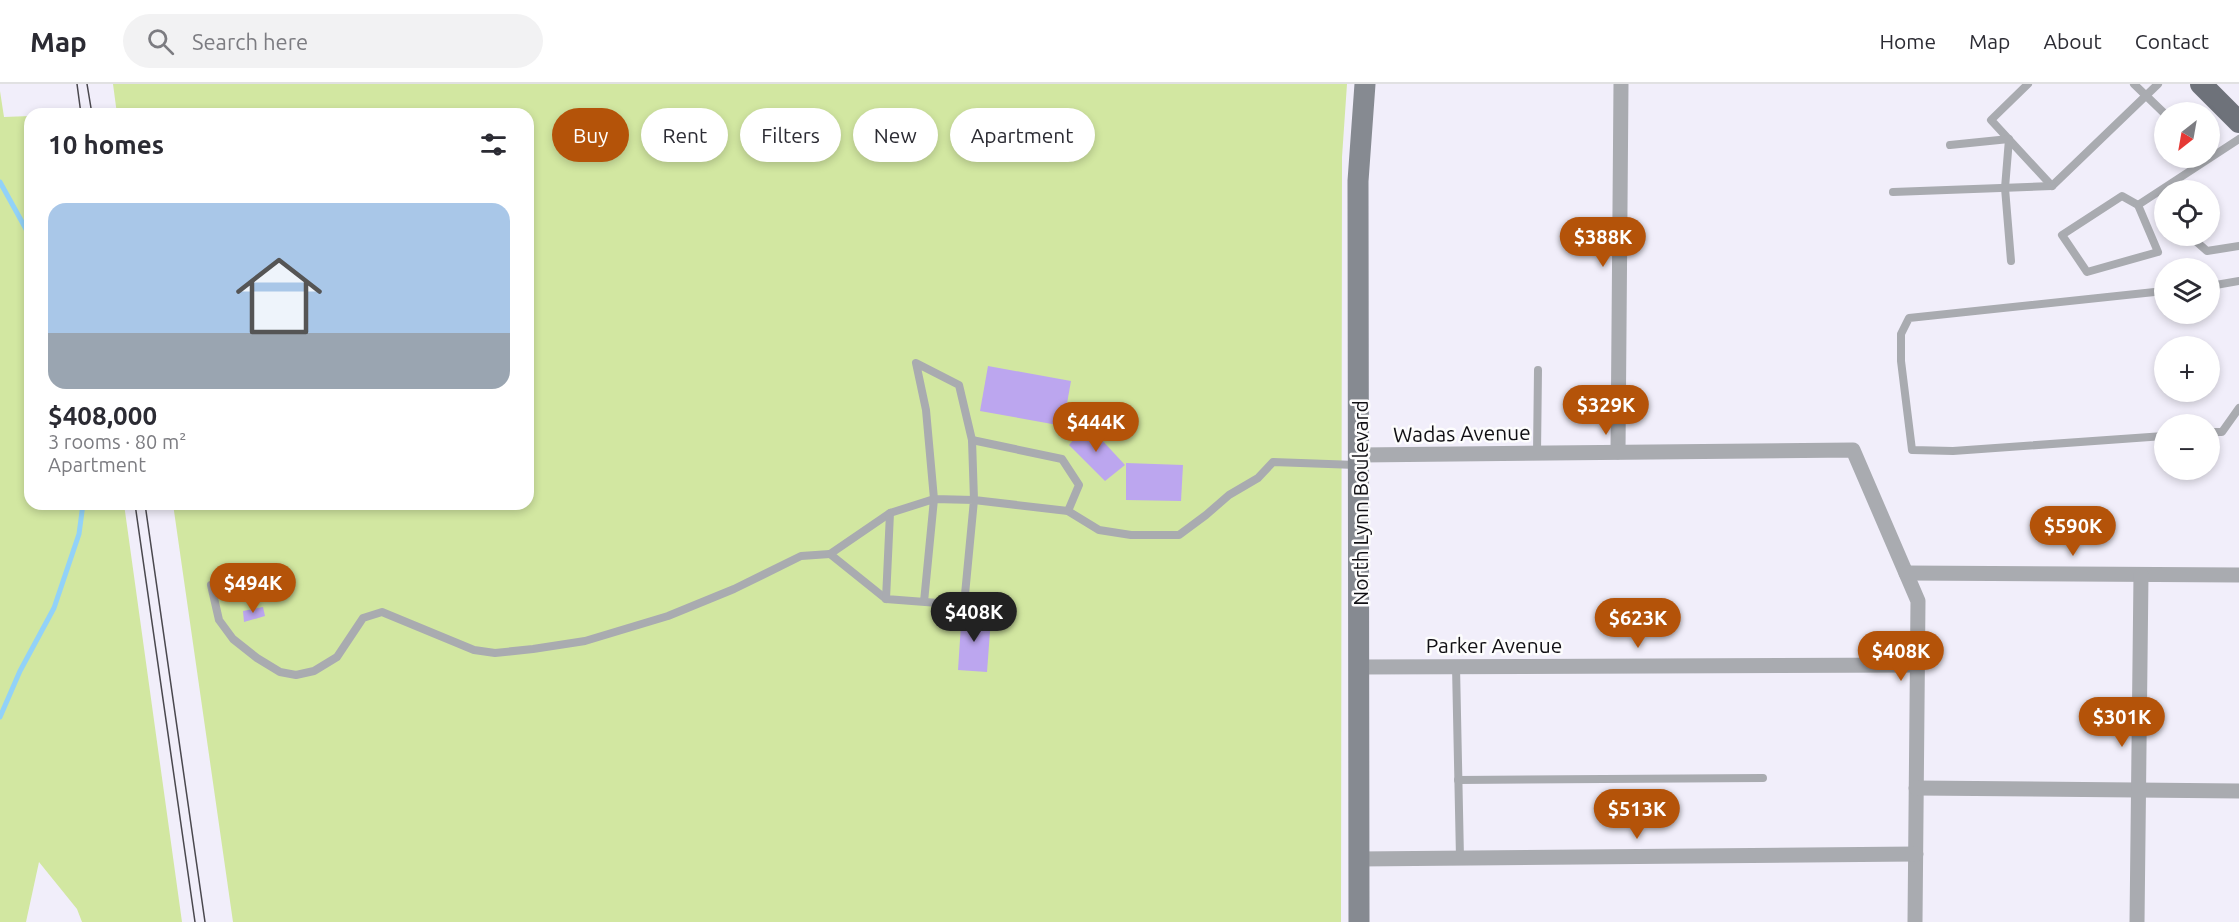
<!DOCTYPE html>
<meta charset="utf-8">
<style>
:root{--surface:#fff;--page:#f2f2f3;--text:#2b2b33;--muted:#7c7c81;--line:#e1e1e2;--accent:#b45309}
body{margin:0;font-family:Ubuntu,sans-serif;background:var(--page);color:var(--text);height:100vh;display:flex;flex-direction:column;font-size:22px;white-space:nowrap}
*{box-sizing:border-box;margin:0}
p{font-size:20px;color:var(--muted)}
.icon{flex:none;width:33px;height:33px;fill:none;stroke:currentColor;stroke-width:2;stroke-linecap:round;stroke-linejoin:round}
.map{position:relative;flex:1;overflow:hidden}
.side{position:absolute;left:24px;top:24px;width:510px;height:402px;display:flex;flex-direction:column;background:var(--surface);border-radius:18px;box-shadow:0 3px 9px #0003}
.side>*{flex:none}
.top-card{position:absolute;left:552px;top:24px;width:570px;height:54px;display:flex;gap:12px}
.needle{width:39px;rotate:211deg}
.fabs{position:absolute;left:2154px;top:18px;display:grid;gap:12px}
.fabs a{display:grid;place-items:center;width:66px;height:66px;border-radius:50%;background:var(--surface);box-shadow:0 3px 9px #0003;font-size:30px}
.price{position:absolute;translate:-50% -51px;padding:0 14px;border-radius:21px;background:var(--accent);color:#fff;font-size:20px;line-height:39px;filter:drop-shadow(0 2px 3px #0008)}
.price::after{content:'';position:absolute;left:50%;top:36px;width:18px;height:14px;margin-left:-9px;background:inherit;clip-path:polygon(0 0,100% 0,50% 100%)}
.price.current{background:#222;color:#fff}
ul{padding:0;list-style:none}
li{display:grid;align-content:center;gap:12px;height:318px;padding:0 24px}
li+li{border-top:2px solid var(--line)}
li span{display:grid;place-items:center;height:186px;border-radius:18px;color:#555}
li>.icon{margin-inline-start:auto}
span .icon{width:108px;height:108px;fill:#fffc;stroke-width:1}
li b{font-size:26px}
h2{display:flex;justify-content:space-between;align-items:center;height:72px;padding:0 24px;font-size:26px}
.tag{padding:0 21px;border-radius:27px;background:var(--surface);box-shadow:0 3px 9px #0003;font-size:21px;line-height:54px}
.tag.current{background:var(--accent);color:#fff}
header{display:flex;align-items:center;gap:36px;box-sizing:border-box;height:84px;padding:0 30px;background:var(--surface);border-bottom:2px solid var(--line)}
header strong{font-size:28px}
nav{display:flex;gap:33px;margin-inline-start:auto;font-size:21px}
.search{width:420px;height:54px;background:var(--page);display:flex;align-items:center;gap:15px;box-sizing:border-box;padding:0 21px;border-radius:33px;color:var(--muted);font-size:22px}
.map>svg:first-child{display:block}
</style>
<header>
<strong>Map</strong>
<div class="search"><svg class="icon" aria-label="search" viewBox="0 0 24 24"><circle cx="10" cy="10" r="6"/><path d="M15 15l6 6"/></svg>Search here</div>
<nav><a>Home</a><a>Map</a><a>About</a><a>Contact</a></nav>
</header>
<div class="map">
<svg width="2239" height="838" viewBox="0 0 2239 838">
<rect width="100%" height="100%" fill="#f1eefa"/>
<g fill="#d2e7a1">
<polygon points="113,0 1347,0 1342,73 1341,838 233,838 173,420 528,420 528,30 117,30"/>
<polygon points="0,7 4,33 30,32 30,420 124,420 182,838 82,838 77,825 39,778 26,838 0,838"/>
</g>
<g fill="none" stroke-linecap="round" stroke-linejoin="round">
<g stroke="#92d2f8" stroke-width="5">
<polyline points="0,98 27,147 30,167"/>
<polyline points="0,633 20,587 54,524 79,450 83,420"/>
</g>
</g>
<g fill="#bca6ef">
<polygon points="988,282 1071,297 1063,342 980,327"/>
<polygon points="1087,340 1125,381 1105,397 1069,361"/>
<polygon points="1126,379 1183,381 1181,417 1126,416"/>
<polygon points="263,523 265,532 244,538 243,527"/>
<polygon points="962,525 971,526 970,532 991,534 987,588 958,586"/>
</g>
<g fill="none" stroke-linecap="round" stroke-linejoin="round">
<g stroke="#a9abb0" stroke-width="8">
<polyline points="2028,0 1991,36 2052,102 2158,0"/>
<polyline points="2134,0 2164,29"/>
<polyline points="1950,61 2009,55 2005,104 2011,177"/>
<polyline points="1893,108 2052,102"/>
<polygon points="2122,112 2138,121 2158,168 2087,188 2062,151"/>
<polyline points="2138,121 2239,55"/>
<polyline points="2190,152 2207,167 2239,162"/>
<polyline points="2210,202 2239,197"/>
<polyline points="2164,207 1909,234 1901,250 1901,277 1912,366 1953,367 2164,352"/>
<polyline points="2210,348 2222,348 2239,324"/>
<polyline points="972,356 1062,375 1079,401 1068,427"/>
<polyline points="1537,369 1538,286"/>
<polyline points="211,501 219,536 233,555 257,574 280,588 296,591 314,587 337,573 363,534 382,528 474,566 495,569 533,565 585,557 668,532 734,505 801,472 830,470"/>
<polyline points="886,515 830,470 890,429"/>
<polyline points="924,518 934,415 926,326 916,279 959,301 972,356 974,416 964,521 886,515 890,429 934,415 974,416 1068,427 1099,446 1131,451 1179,451 1206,431 1229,411 1258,394 1273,378 1356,381"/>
<polyline points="1456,582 1460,774"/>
<polyline points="1458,696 1763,694"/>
</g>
<g stroke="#a9abb0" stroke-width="15">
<polyline points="1618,368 1621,0"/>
<polyline points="1360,371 1853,366 1918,517 1915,838"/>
<polyline points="1906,489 2239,491"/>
<polyline points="1360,583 1917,581"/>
<polyline points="1916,704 2239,707"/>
<polyline points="1359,775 1916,770"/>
<polyline points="2137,838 2141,491"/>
</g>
<polyline stroke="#868a91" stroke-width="21" points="1359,838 1358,97 1365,0"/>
<polyline stroke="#6e727a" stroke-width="22" points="2201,0 2239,38"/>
<g stroke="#4a484e" stroke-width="1.5">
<polyline points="77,0 81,30"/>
<polyline points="87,0 92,30"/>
<polyline points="135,420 195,838"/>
<polyline points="145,420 205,838"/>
</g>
</g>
<g text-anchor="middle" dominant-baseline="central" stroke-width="5" stroke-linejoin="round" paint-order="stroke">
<g font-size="21" fill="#111014" stroke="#fdfdfd">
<text transform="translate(1462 349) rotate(-1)">Wadas Avenue</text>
<text transform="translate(1360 419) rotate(-90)">North Lynn Boulevard</text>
<text x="1494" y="561">Parker Avenue</text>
</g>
</g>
</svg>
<div class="fabs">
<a><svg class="needle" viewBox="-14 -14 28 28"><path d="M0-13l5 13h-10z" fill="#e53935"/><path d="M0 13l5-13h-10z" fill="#7c7c81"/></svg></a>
<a><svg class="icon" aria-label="locate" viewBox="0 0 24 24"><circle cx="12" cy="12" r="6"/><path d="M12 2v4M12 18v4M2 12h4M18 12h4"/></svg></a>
<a><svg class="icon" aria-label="layers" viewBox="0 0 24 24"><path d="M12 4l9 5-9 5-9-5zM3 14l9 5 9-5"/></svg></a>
<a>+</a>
<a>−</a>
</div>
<b class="price" style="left:1603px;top:184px">$388K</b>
<b class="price" style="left:1606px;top:352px">$329K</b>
<b class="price" style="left:1096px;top:369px">$444K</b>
<b class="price" style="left:2073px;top:473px">$590K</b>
<b class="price" style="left:253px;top:530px">$494K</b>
<b class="price current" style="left:974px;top:559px">$408K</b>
<b class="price" style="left:1638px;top:565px">$623K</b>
<b class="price" style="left:1901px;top:598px">$408K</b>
<b class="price" style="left:2122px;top:664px">$301K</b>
<b class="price" style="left:1637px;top:756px">$513K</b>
<div class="top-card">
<a class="tag current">Buy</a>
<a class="tag">Rent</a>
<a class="tag">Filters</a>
<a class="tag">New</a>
<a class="tag">Apartment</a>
</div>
<section class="side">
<h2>10 homes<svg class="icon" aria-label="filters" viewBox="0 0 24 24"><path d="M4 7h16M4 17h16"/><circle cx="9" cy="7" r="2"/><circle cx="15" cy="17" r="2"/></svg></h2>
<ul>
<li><span style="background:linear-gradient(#a9c7e8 70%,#9aa5b1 0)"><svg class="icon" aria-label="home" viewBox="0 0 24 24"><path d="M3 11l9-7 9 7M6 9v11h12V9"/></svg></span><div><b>$408,000</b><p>3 rooms · 80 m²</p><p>Apartment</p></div></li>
</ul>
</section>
</div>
